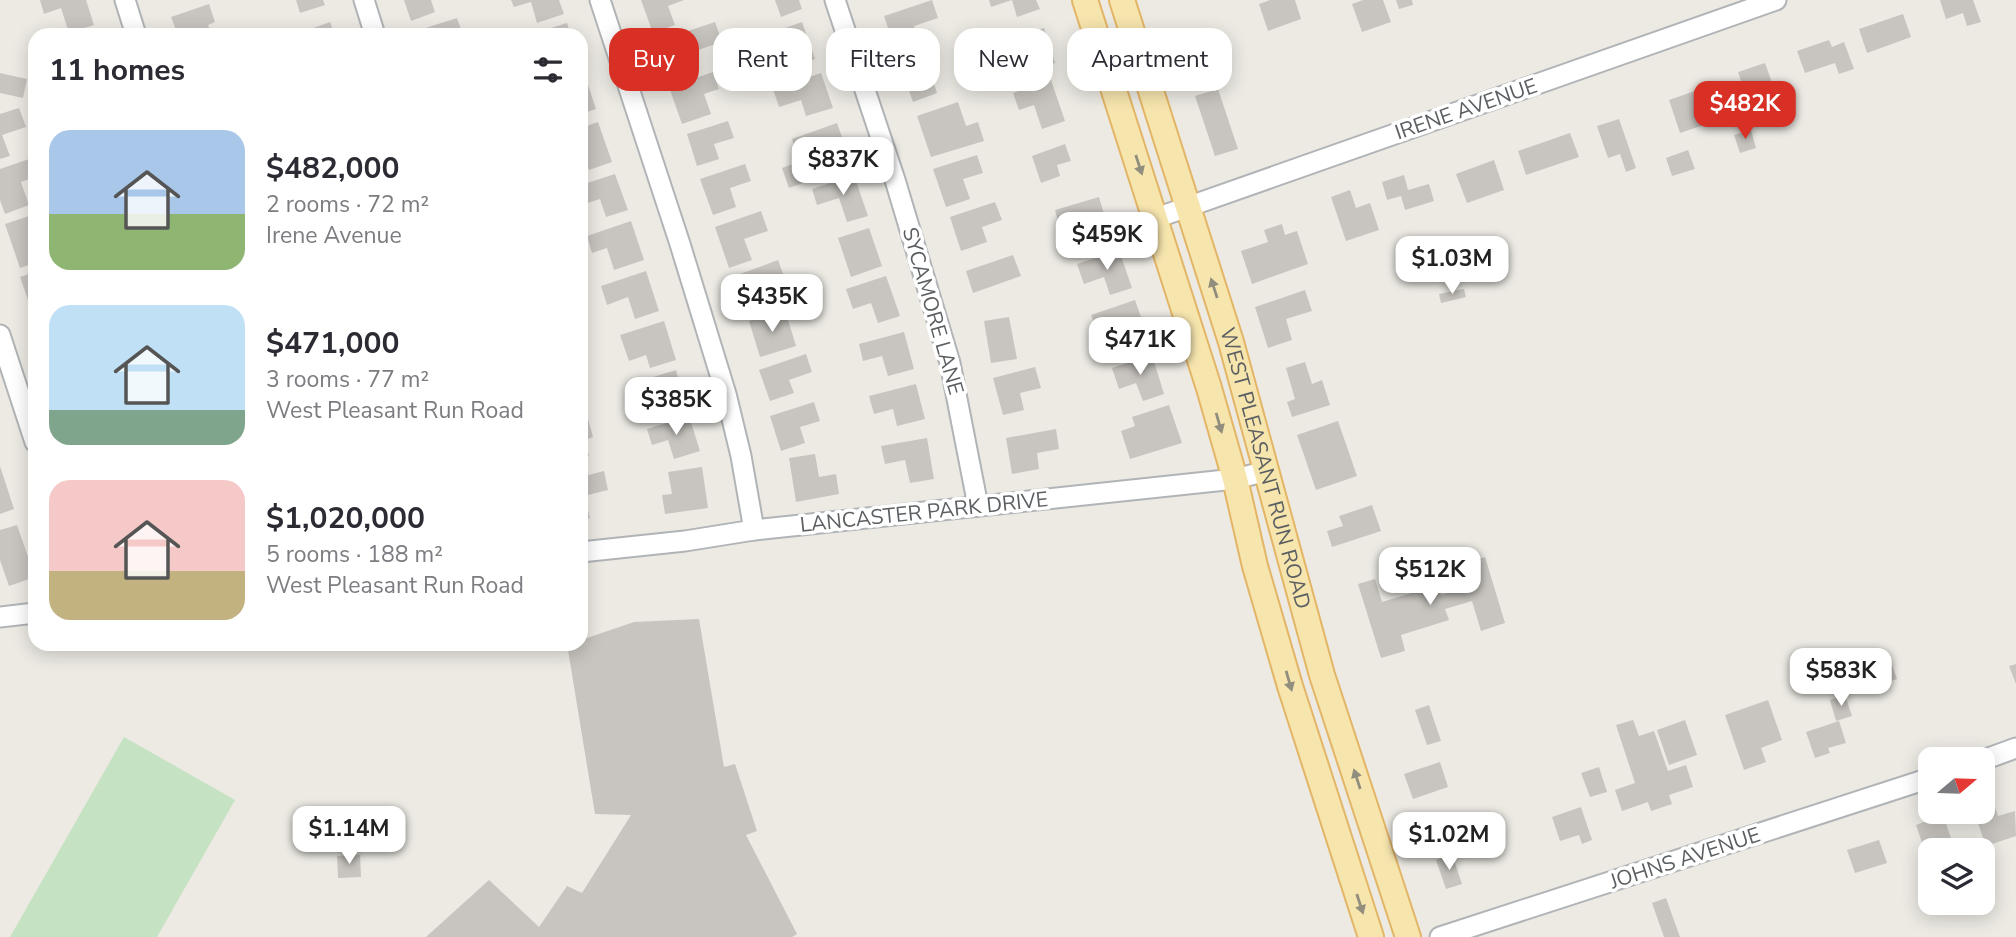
<!DOCTYPE html>
<meta charset="utf-8">
<style>
:root{--surface:#fff;--page:#f7f7f7;--text:#2b2b33;--muted:#7c7c81;--accent:#d93025}
body{margin:0;font-family:"Nunito Sans",sans-serif;background:var(--page);color:var(--text);height:100vh;display:flex;flex-direction:column;font-size:26px;white-space:nowrap}
*{box-sizing:border-box;margin:0}
p{font-size:23px;color:var(--muted)}
.icon{flex:none;width:38px;height:38px;fill:none;stroke:currentColor;stroke-width:2;stroke-linecap:round;stroke-linejoin:round}
.map{position:relative;flex:1;overflow:hidden}
.details{position:absolute;left:28px;top:28px;width:560px;height:623px;display:flex;flex-direction:column;background:var(--surface);border-radius:21px;box-shadow:0 4px 18px #0003}
.details>*{flex:none}
.banner{position:absolute;left:609px;top:28px;width:665px;height:63px;display:flex;gap:14px}
.needle{width:46px;rotate:71deg}
.tools{position:absolute;left:1918px;top:747px;display:grid;gap:14px}
.tools a{display:grid;place-items:center;width:77px;height:77px;border-radius:14px;background:var(--surface);box-shadow:0 4px 18px #0003;font-size:35px}
.price{position:absolute;translate:-50% -60px;padding:0 16px;border-radius:14px;background:#fff;color:#222;font-size:23px;line-height:46px;filter:drop-shadow(0 2px 4px #0008)}
.price::after{content:'';position:absolute;left:50%;top:42px;width:21px;height:16px;margin-left:-10px;background:inherit;clip-path:polygon(0 0,100% 0,50% 100%)}
.price.current{background:var(--accent);color:#fff}
ul{padding:0;list-style:none}
li{display:flex;align-items:center;gap:21px;height:175px;padding:0 21px}
li span{display:grid;place-items:center;flex:none;width:196px;height:140px;border-radius:21px;color:#555}
li>.icon{margin-inline-start:auto}
span .icon{width:84px;height:84px;fill:#fffc;stroke-width:1}
li b{font-size:30px}
h2{display:flex;justify-content:space-between;align-items:center;height:84px;padding:0 21px;font-size:30px}
.chip{padding:0 24px;border-radius:21px;background:var(--surface);box-shadow:0 4px 18px #0003;font-size:24px;line-height:63px}
.chip.current{background:var(--accent);color:#fff}
.map>svg:first-child{display:block}
</style>
<div class="map">
<svg width="2016" height="937" viewBox="0 0 2016 937">
<rect width="100%" height="100%" fill="#eceae3"/>
<polygon fill="#c5e2c2" points="124,737 235,800 157,937 10,937"/>
<g fill="#c8c5c0">
<polygon points="40,0 86,0 94,25 69,33 61,8 44,14"/>
<polygon points="296,0 323,0 325,5 300,13"/>
<polygon points="404,0 431,0 435,12 411,21"/>
<polygon points="511,0 559,0 564,14 537,23 531,2 514,7"/>
<polygon points="641,0 684,0 668,6 675,25 653,33"/>
<polygon points="775,0 799,0 802,9 781,17"/>
<polygon points="932,0 938,18 914,26 919,41 895,49 884,16"/>
<polygon points="989,0 1036,0 1040,9 1017,17 1012,0 991,7"/>
<polygon points="1270,0 1295,0 1301,19 1268,31 1259,4"/>
<polygon points="1363,0 1383,0 1391,22 1362,32 1352,4"/>
<polygon points="1396,0 1412,0 1413,5 1399,9"/>
<polygon points="1940,0 1973,0 1981,22 1967,26 1963,13 1946,19"/>
<polygon points="209,4 215,22 208,25 212,35 178,35 171,17"/>
<polygon points="1903,14 1911,37 1867,53 1859,29"/>
<polygon points="457,18 463,35 414,35 413,32"/>
<polygon points="330,22 335,35 294,35"/>
<polygon points="715,22 722,42 686,54 690,66 666,74 655,42"/>
<polygon points="802,22 815,59 790,68 783,46 762,53 757,38"/>
<polygon points="567,23 571,35 532,35 532,34"/>
<polygon points="1044,28 1055,63 1033,71 1028,55 1008,62 1002,42"/>
<polygon points="1829,40 1832,47 1844,42 1854,69 1839,74 1835,63 1805,73 1797,51"/>
<polygon points="925,56 937,93 913,102 900,65"/>
<polygon points="1765,63 1780,105 1752,114 1738,72"/>
<polygon points="713,72 719,89 704,94 711,114 682,124 669,87"/>
<polygon points="0,73 27,79 23,98 0,93"/>
<polygon points="821,73 833,108 806,116 801,100 779,107 773,89"/>
<polygon points="585,76 596,109 581,114 581,77"/>
<polygon points="1051,80 1065,121 1042,129 1034,105 1019,110 1013,93"/>
<polygon points="1218,89 1238,149 1215,156 1195,96"/>
<polygon points="1695,91 1707,124 1680,133 1669,100"/>
<polygon points="958,102 966,126 978,122 984,141 931,157 917,116"/>
<polygon points="19,108 26,127 2,135 10,156 0,159 0,114"/>
<polygon points="1619,119 1636,168 1626,172 1620,154 1608,158 1597,126"/>
<polygon points="728,121 734,138 714,144 719,159 697,166 687,134"/>
<polygon points="598,122 612,162 589,170 581,148 581,128"/>
<polygon points="837,123 851,163 814,176 807,156 798,159 792,139"/>
<polygon points="1751,130 1756,148 1740,153 1734,135"/>
<polygon points="1570,133 1579,157 1526,175 1518,151"/>
<polygon points="1065,144 1071,161 1057,165 1060,176 1041,183 1032,156"/>
<polygon points="1688,150 1695,169 1672,176 1666,158"/>
<polygon points="977,155 983,173 963,179 970,199 946,207 933,169"/>
<polygon points="35,157 35,177 21,182 29,205 5,214 0,200 0,169"/>
<polygon points="1494,160 1504,190 1467,203 1456,174"/>
<polygon points="799,162 806,182 789,188 782,168"/>
<polygon points="745,164 751,181 730,188 736,207 713,215 700,179"/>
<polygon points="615,174 628,210 606,217 600,199 581,205 581,185"/>
<polygon points="854,175 868,216 847,222 839,198 817,205 812,189"/>
<polygon points="1404,175 1408,190 1429,184 1434,201 1405,210 1401,196 1387,200 1382,182"/>
<polygon points="1350,190 1356,208 1370,203 1379,230 1346,241 1331,197"/>
<polygon points="1099,197 1111,238 1088,244 1082,222 1060,229 1055,210"/>
<polygon points="995,202 1002,220 982,227 987,242 961,251 950,217"/>
<polygon points="761,211 768,231 744,239 752,260 729,268 715,227"/>
<polygon points="35,214 35,263 20,268 5,224"/>
<polygon points="631,221 644,260 614,270 607,248 592,253 587,236"/>
<polygon points="1282,224 1285,235 1297,231 1308,264 1252,284 1241,251 1268,242 1264,230"/>
<polygon points="869,228 882,266 851,277 838,238"/>
<polygon points="1119,250 1132,288 1110,295 1104,277 1084,284 1077,264"/>
<polygon points="1013,255 1021,276 973,293 966,271"/>
<polygon points="778,260 786,282 767,289 772,304 746,314 732,277"/>
<polygon points="646,271 659,311 635,319 628,297 607,305 601,286"/>
<polygon points="35,272 35,320 20,277"/>
<polygon points="886,276 900,316 878,323 871,303 853,309 846,289"/>
<polygon points="1464,289 1466,297 1441,303 1439,294"/>
<polygon points="1305,290 1312,311 1286,319 1292,340 1268,348 1255,307"/>
<polygon points="1135,300 1148,337 1126,345 1120,329 1099,336 1091,315"/>
<polygon points="785,310 796,346 760,357 749,321"/>
<polygon points="1009,317 1017,359 991,363 984,321"/>
<polygon points="664,321 676,360 650,368 646,355 629,361 620,335"/>
<polygon points="904,332 914,369 888,376 882,356 863,361 859,344"/>
<polygon points="806,354 812,372 789,380 794,393 770,401 759,370"/>
<polygon points="1152,355 1164,394 1143,401 1136,383 1119,389 1112,368"/>
<polygon points="1305,362 1312,384 1322,380 1330,405 1292,417 1287,402 1295,399 1286,368"/>
<polygon points="1035,367 1041,388 1020,393 1024,410 1003,415 993,378"/>
<polygon points="676,370 685,403 636,417 627,385"/>
<polygon points="916,384 925,419 897,426 893,409 874,414 869,396"/>
<polygon points="814,402 820,421 800,427 805,443 781,451 770,416"/>
<polygon points="1169,405 1182,443 1130,459 1121,431 1135,426 1132,417"/>
<polygon points="689,416 700,451 674,459 668,440 652,445 647,429"/>
<polygon points="588,419 593,437 585,440 589,456 581,458 581,421"/>
<polygon points="1338,421 1357,476 1316,490 1297,435"/>
<polygon points="1056,429 1059,449 1037,453 1039,469 1012,474 1006,438"/>
<polygon points="927,438 934,479 910,483 905,460 885,464 881,446"/>
<polygon points="815,454 819,477 836,474 839,494 796,502 789,458"/>
<polygon points="0,466 14,509 0,514"/>
<polygon points="702,467 708,508 665,514 662,495 672,494 668,472"/>
<polygon points="604,471 608,490 584,496 590,518 581,520 581,477"/>
<polygon points="1372,505 1381,531 1332,547 1327,531 1343,526 1339,516"/>
<polygon points="17,525 35,577 9,586 0,560 0,530"/>
<polygon points="1485,557 1505,623 1481,631 1472,601 1445,609 1449,620 1401,635 1405,651 1381,658 1358,584 1375,579 1382,602 1438,585 1441,595 1467,587 1460,565"/>
<polygon points="699,619 724,767 735,764 757,831 746,835 797,934 792,937 426,937 489,880 539,927 567,886 582,893 631,815 595,814 567,644 581,644 581,640 634,622"/>
<polygon points="1864,651 1869,667 1890,660 1897,679 1860,692 1847,657"/>
<polygon points="2016,664 2016,684 2009,666"/>
<polygon points="1845,695 1852,716 1836,721 1830,700"/>
<polygon points="1768,700 1782,740 1761,748 1766,762 1744,770 1725,715"/>
<polygon points="1429,705 1441,741 1427,745 1415,710"/>
<polygon points="1633,720 1639,736 1654,731 1668,771 1686,765 1693,787 1669,795 1672,804 1651,811 1648,802 1622,811 1615,790 1635,783 1616,725"/>
<polygon points="1685,720 1697,755 1669,765 1657,730"/>
<polygon points="1839,721 1846,743 1828,748 1830,753 1815,758 1806,732"/>
<polygon points="1440,762 1448,787 1413,799 1404,774"/>
<polygon points="1599,767 1607,792 1590,797 1581,773"/>
<polygon points="1993,800 1998,816 2015,811 2016,836 1986,846 1974,812 1983,812 1983,804"/>
<polygon points="1581,807 1592,840 1582,844 1579,835 1560,841 1552,817"/>
<polygon points="1943,815 1952,841 1925,851 1916,825"/>
<polygon points="1879,840 1887,863 1855,873 1847,850"/>
<polygon points="1452,854 1462,884 1446,889 1436,860"/>
<polygon points="360,855 361,877 338,878 337,856"/>
<polygon points="1666,898 1680,937 1664,937 1652,903"/>
</g>
<g fill="none" stroke-linecap="round" stroke-linejoin="round">
<defs>
<g id="minor">
<polyline points="125,0 136,35"/>
<polyline points="364,0 375,35"/>
<polyline points="600,0 680,244 726,394 741,456 754,530"/>
<polyline points="835,0 895,180 950,363 978,506"/>
<polyline points="1156,218 1776,0"/>
<polyline points="0,335 35,442"/>
<polyline points="581,552 685,541 754,530 1235,479 1267,471"/>
<polyline points="0,617 35,613"/>
<polyline points="1983,760 2016,748"/>
<polyline points="1440,937 1930,778"/>
</g>
<g id="major">
<polyline points="1085,0 1209,388 1235,479 1255,566 1290,686 1371,937"/>
<path id="s1" d="M 1122,0 L 1231,342 L 1322,675 L 1408,937"/>
</g>
</defs>
<use href="#minor" stroke="#b1b4b7" stroke-width="23"/>
<use href="#major" stroke="#e3b566" stroke-width="28"/>
<use href="#minor" stroke="#fff" stroke-width="19"/>
<use href="#major" stroke="#f7e5ae" stroke-width="24"/>
</g>
<defs><path id="oneway-solid" d="M-6-.8H1V-3.2L6.5 0L1 3.2V.8H-6Z" transform="scale(1.75)"/></defs>
<g fill="#928e7d">
<use href="#oneway-solid" transform="translate(1139 165) rotate(72)"/>
<use href="#oneway-solid" transform="translate(1214 288) rotate(-108)"/>
<use href="#oneway-solid" transform="translate(1219 423) rotate(74)"/>
<use href="#oneway-solid" transform="translate(1289 681) rotate(74)"/>
<use href="#oneway-solid" transform="translate(1357 779) rotate(-108)"/>
<use href="#oneway-solid" transform="translate(1360 904) rotate(72)"/>
</g>
<g text-anchor="middle" dominant-baseline="central" stroke-width="7" stroke-linejoin="round" paint-order="stroke">
<g font-size="21" fill="#5b5f62" stroke="#fff">
<text transform="translate(1466 109) rotate(-19)">IRENE AVENUE</text>
<text transform="translate(933 311) rotate(74)">SYCAMORE LANE</text>
<text stroke="none"><textPath href="#s1" startOffset="490">WEST PLEASANT RUN ROAD</textPath></text>
<text transform="translate(924 512) rotate(-6)">LANCASTER PARK DRIVE</text>
<text transform="translate(1685 858) rotate(-18)">JOHNS AVENUE</text>
</g>
</g>
</svg>
<div class="tools">
<a><svg class="needle" viewBox="-14 -14 28 28"><path d="M0-13l5 13h-10z" fill="#e53935"/><path d="M0 13l5-13h-10z" fill="#7c7c81"/></svg></a>
<a><svg class="icon" aria-label="layers" viewBox="0 0 24 24"><path d="M12 4l9 5-9 5-9-5zM3 14l9 5 9-5"/></svg></a>
</div>
<b class="price current" style="left:1745px;top:141px">$482K</b>
<b class="price" style="left:843px;top:197px">$837K</b>
<b class="price" style="left:1107px;top:272px">$459K</b>
<b class="price" style="left:1452px;top:296px">$1.03M</b>
<b class="price" style="left:772px;top:334px">$435K</b>
<b class="price" style="left:1140px;top:377px">$471K</b>
<b class="price" style="left:676px;top:437px">$385K</b>
<b class="price" style="left:1430px;top:607px">$512K</b>
<b class="price" style="left:1841px;top:708px">$583K</b>
<b class="price" style="left:349px;top:866px">$1.14M</b>
<b class="price" style="left:1449px;top:872px">$1.02M</b>
<div class="banner">
<a class="chip current">Buy</a>
<a class="chip">Rent</a>
<a class="chip">Filters</a>
<a class="chip">New</a>
<a class="chip">Apartment</a>
</div>
<section class="details">
<h2>11 homes<svg class="icon" aria-label="filters" viewBox="0 0 24 24"><path d="M4 7h16M4 17h16"/><circle cx="9" cy="7" r="2"/><circle cx="15" cy="17" r="2"/></svg></h2>
<ul>
<li><span style="background:linear-gradient(#a9c7e8 60%,#8fb573 0)"><svg class="icon" aria-label="home" viewBox="0 0 24 24"><path d="M3 11l9-7 9 7M6 9v11h12V9"/></svg></span><div><b>$482,000</b><p>2 rooms · 72 m²</p><p>Irene Avenue</p></div></li>
<li><span style="background:linear-gradient(#bfe0f5 75%,#7fa58c 0)"><svg class="icon" aria-label="home" viewBox="0 0 24 24"><path d="M3 11l9-7 9 7M6 9v11h12V9"/></svg></span><div><b>$471,000</b><p>3 rooms · 77 m²</p><p>West Pleasant Run Road</p></div></li>
<li><span style="background:linear-gradient(#f6c9c9 65%,#c2b280 0)"><svg class="icon" aria-label="home" viewBox="0 0 24 24"><path d="M3 11l9-7 9 7M6 9v11h12V9"/></svg></span><div><b>$1,020,000</b><p>5 rooms · 188 m²</p><p>West Pleasant Run Road</p></div></li>
</ul>
</section>
</div>
